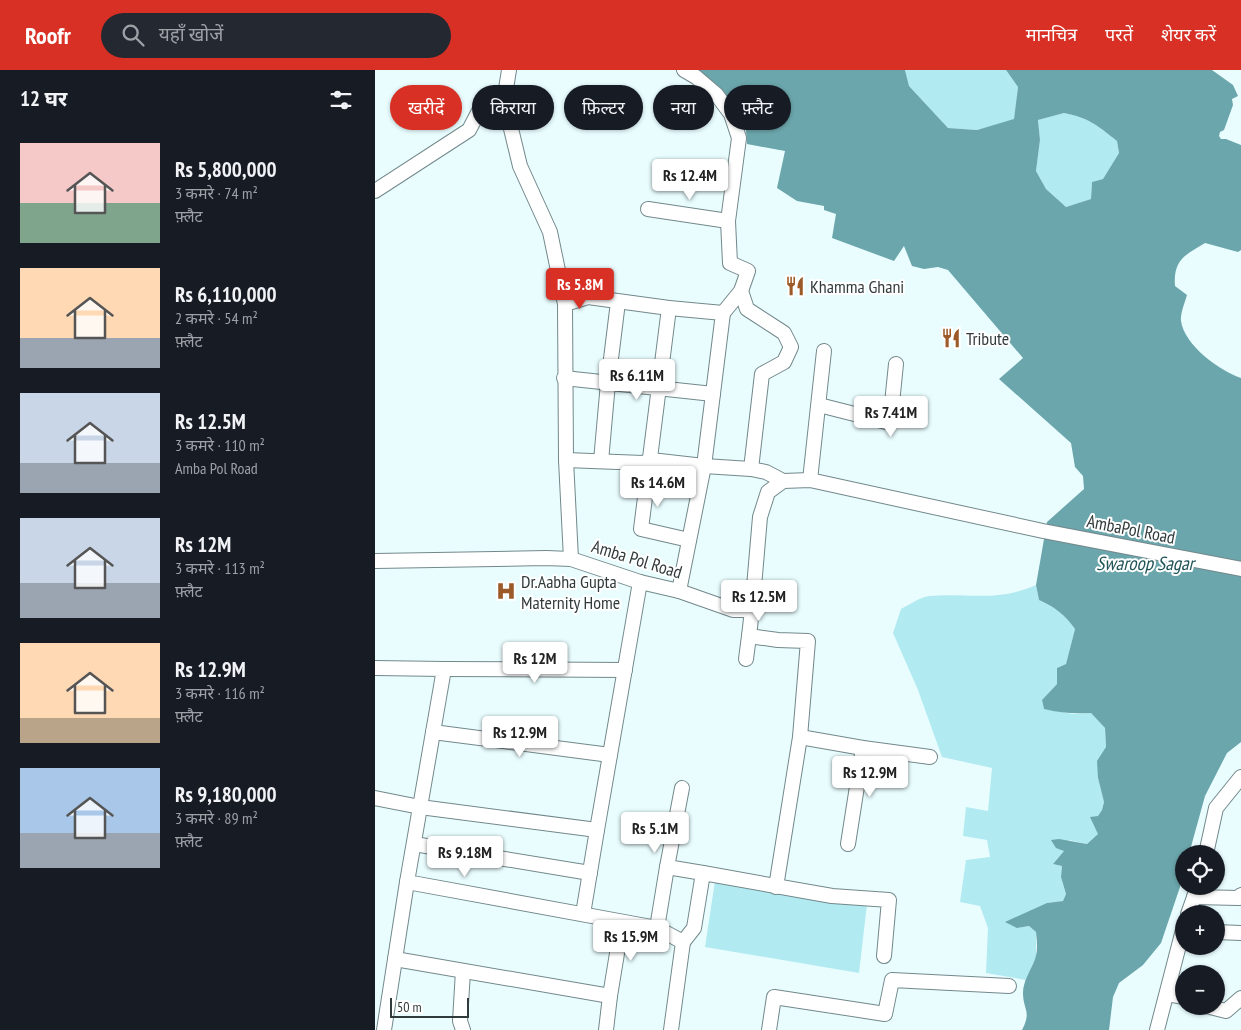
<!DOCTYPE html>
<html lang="hi">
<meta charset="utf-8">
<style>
:root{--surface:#171b24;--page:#242831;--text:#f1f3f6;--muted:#9ea1a6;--accent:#d93025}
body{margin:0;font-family:"PT Sans Narrow","Noto Sans Devanagari",sans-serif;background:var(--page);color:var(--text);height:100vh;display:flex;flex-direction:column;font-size:19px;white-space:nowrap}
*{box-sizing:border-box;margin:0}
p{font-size:16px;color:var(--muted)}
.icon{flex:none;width:28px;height:28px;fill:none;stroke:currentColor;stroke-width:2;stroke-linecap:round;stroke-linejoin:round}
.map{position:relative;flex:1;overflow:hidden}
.side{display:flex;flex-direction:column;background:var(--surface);width:375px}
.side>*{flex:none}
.guide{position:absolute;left:15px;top:15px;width:475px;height:45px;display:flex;gap:10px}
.buttons{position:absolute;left:800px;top:775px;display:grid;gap:10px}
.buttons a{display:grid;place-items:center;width:50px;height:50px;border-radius:50%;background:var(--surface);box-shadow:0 1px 4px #0004;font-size:25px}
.scale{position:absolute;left:15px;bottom:12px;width:79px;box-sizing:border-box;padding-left:5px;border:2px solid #323b3c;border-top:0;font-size:14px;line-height:18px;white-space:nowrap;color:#323b3c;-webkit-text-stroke:4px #fff;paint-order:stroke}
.price{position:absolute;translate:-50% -42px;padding:0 11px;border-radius:5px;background:#fff;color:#222;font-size:16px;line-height:32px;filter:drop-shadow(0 1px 2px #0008)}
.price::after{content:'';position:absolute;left:50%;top:30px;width:15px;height:11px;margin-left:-8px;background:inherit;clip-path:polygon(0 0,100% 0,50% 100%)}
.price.selected{background:var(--accent);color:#fff}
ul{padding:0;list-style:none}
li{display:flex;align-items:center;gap:15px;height:125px;padding:0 20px}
li span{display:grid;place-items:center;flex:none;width:140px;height:100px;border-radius:0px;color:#555}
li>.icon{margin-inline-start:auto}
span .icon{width:60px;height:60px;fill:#fffc;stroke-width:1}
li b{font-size:21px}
h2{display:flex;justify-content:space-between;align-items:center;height:60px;padding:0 20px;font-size:21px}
.chip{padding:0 18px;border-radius:22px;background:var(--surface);box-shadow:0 1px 4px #0004;font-size:18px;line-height:45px}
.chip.selected{background:var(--accent);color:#fff}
header{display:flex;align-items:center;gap:30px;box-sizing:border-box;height:70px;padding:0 25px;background:var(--accent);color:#fff}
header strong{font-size:24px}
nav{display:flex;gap:28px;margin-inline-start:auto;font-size:18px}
.search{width:350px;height:45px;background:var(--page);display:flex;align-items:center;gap:12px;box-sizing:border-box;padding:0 18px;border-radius:28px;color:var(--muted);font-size:19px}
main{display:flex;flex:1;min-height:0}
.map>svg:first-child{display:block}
</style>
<header>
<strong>Roofr</strong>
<div class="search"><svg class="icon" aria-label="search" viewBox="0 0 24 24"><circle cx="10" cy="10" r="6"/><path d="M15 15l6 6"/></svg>यहाँ खोजें</div>
<nav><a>मानचित्र</a><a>परतें</a><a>शेयर करें</a></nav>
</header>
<main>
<section class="side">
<h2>12 घर<svg class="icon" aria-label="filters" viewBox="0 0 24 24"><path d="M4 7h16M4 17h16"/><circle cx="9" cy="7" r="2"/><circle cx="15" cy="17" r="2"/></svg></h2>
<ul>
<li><span style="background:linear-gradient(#f6c9c9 60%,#7fa58c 0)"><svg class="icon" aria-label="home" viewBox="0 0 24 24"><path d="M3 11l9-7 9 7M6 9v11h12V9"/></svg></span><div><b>Rs 5,800,000</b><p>3 कमरे · 74 m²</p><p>फ़्लैट</p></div></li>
<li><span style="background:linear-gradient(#ffd9b3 70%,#9aa5b1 0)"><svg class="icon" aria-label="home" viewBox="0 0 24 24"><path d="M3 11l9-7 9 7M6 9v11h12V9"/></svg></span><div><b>Rs 6,110,000</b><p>2 कमरे · 54 m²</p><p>फ़्लैट</p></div></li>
<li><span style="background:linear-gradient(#c9d6e8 70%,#9aa5b1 0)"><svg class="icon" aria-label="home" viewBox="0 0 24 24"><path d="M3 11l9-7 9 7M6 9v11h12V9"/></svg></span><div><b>Rs 12.5M</b><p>3 कमरे · 110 m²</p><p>Amba Pol Road</p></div></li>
<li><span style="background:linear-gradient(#c9d6e8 65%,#9aa5b1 0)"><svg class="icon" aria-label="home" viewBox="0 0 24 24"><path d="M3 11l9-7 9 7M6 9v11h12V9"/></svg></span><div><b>Rs 12M</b><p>3 कमरे · 113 m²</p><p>फ़्लैट</p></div></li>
<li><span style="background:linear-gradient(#ffd9b3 75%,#b9a48a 0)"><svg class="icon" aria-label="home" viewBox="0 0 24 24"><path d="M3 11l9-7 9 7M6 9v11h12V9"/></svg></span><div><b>Rs 12.9M</b><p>3 कमरे · 116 m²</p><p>फ़्लैट</p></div></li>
<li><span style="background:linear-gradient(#a9c7e8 65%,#9aa5b1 0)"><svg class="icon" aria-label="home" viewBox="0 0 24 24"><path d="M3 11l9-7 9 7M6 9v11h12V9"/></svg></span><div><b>Rs 9,180,000</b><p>3 कमरे · 89 m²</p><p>फ़्लैट</p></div></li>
</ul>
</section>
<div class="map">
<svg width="866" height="960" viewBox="0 0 866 960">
<rect width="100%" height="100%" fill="#e9fdff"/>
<g fill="#b1eaf1">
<polygon points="530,0 631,0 643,17 639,50 602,60 573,58 534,16"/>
<path d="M 689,43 C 714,48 722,55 742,71 L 744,83 L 728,109 L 717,112 L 716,129 L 691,137 L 671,119 L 661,101 L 665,70 L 663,50 Z"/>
<path d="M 661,515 L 664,530 C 680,537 690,545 700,559 L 691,594 L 682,598 L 682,614 L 667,630 L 669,639 L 698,644 L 716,643 L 730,658 L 731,677 L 723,708 L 729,732 L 727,740 L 723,746 L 723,764 L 712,774 L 694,770 L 689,781 L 678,794 L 687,796 L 686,807 L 691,824 L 688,831 L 672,833 L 642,858 L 654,856 L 661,862 L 661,887 L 651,910 L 611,903 L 613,858 L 605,836 L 585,832 L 591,790 L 615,787 L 612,770 L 588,766 L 591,737 L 613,741 L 617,698 L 567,687 L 543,620 L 518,563 L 526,539 C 534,535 545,527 554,526 C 593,523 623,532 661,515 Z"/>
<polygon points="340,811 492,834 484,903 330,877"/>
</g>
<path fill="#6ba6ac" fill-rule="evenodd" d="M 318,0 L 530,0 L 534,16 L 573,58 L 602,60 L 639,49 L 643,17 L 631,0 L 837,0 L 858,15 L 863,26 L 857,29 L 858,35 L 849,60 L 845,62 L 844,66 L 846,69 L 851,69 L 866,75 L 866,180 L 863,182 L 830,173 C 810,185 798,190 800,216 L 812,225 C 810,232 805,244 806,251 C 809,275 845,301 866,308 L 866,672 L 852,683 L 830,726 L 814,784 L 809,784 L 809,799 L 805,817 L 786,873 L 768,895 L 744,913 L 738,927 L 734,960 L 647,960 C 657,941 648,940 648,923 C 648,911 656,900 660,889 C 663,881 662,871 661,862 L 654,856 L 642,858 L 630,852 L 672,833 L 688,831 L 691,824 L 686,807 L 687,796 L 678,794 L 689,781 L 681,778 L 676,770 L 684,769 L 712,774 L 723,764 L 715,747 L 723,746 L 727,740 L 729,732 L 723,708 L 722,691 L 731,677 L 730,658 L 716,643 C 699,644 685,643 669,639 L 667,630 L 682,614 L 682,598 L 691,594 L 700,559 C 690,545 680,537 664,530 L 661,515 L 672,452 L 709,419 L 708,406 L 700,397 L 696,373 L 624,309 L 648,288 L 573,200 L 563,197 L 549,199 L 537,196 L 529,176 L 519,191 L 457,168 L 461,144 L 449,140 L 449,136 L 422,131 L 402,118 L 410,81 L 372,74 L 371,60 L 336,15 ZM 689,43 C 714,48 722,55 742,71 L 744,83 L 728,109 L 717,112 L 716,129 L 691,137 L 671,119 L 661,101 L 665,70 L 663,50 Z"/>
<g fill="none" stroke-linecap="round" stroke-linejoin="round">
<defs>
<g id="minor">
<polyline points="134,0 130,25 131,38 145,96 175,162 190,234 191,390 196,489"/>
<polyline points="309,0 321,7 341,24 356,44 364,68 353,151 355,193 373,201 366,221 348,243"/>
<polyline points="0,121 94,60 104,41 130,25"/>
<polyline points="273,139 353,151"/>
<polyline points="366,221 372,239 409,263 416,277 409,292 387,304 376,399"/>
<polyline points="190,234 213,227 294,238 348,243 329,396 304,521"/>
<polyline points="294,238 266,459 314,470"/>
<polyline points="189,308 338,324"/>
<polyline points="444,335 515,353 521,294"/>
<polyline points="191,390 268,393 276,390 329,396 376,399 391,402 408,411"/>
<polyline points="226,391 233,313 243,232"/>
<polyline points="435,410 449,281"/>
<polyline points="0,491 171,488 196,489 265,512 304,521 358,540 377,540 385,447 393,422 408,411 435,410 668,461 866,499"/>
<polyline points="377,540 374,566 403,570 433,571 425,667 401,817"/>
<polyline points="371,589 374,566"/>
<polyline points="0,598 69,599 32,812 282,858 308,872 296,960"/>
<polyline points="69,599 250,600"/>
<polyline points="58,662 235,685"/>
<polyline points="425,667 488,678 555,687"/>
<polyline points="307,718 292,797 328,803"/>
<polyline points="0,728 45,737 222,760 265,512"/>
<polyline points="39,774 215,803"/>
<polyline points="473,774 488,678"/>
<polyline points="831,784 841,738 866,707"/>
<polyline points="819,827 864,828 866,825"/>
<polyline points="208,844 222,760"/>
<polyline points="813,844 823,816"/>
<polyline points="282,858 292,797"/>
<polyline points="841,862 866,863"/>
<polyline points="308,872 319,858 328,803 457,826 514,830 509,886"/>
<polyline points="20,889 235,926 231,960"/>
<polyline points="792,924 809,927"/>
<polyline points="235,926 247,853"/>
<polyline points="831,936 851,941 866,928"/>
<polyline points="9,960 32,812"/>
<polyline points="88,960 85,951 88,901"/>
<polyline points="394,960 399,927 510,944 517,910 634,916"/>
<polyline points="782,960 809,856"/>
</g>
</defs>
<use href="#minor" stroke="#73888b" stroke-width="16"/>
<use href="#minor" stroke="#fff" stroke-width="14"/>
</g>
<defs>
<symbol id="restaurant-bare" viewBox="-9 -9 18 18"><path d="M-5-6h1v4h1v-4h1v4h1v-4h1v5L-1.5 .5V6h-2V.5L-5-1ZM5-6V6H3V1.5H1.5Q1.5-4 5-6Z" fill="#9c5a28" stroke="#fff" stroke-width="2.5" paint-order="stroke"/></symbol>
<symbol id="hospital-bare" viewBox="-9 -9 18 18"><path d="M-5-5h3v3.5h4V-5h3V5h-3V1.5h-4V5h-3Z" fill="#9c5a28" stroke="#fff" stroke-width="2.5" paint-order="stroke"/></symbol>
</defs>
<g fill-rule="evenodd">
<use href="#restaurant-bare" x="406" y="202" width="28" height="28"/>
<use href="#restaurant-bare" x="562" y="254" width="28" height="28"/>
<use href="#hospital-bare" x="117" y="507" width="28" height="28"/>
</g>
<g text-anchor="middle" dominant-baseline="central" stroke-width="4" stroke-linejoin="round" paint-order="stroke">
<g font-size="18" fill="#323b3c" stroke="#fff" text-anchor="start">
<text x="435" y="216">Khamma Ghani</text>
<text x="591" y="268">Tribute</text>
<text x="146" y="511">Dr.Aabha Gupta<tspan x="146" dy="21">Maternity Home</tspan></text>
</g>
<g font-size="18" fill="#323b3c" stroke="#fff">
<text transform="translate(756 459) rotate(11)">AmbaPol Road</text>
<text transform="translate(262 489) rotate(17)">Amba Pol Road</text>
</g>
<g font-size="19" font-style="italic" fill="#205459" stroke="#fff">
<text x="770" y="493">Swaroop Sagar</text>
</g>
</g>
</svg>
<div class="buttons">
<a><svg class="icon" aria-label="locate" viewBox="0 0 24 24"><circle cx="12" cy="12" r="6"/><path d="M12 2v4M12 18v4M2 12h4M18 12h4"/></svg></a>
<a>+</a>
<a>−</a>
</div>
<div class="scale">50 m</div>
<b class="price" style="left:315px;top:131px">Rs 12.4M</b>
<b class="price selected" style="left:205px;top:240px">Rs 5.8M</b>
<b class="price" style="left:262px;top:331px">Rs 6.11M</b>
<b class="price" style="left:516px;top:368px">Rs 7.41M</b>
<b class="price" style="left:283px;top:438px">Rs 14.6M</b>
<b class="price" style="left:384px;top:552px">Rs 12.5M</b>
<b class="price" style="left:160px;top:614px">Rs 12M</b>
<b class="price" style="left:145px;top:688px">Rs 12.9M</b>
<b class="price" style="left:495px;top:728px">Rs 12.9M</b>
<b class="price" style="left:280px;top:784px">Rs 5.1M</b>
<b class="price" style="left:90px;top:808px">Rs 9.18M</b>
<b class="price" style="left:256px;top:892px">Rs 15.9M</b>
<div class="guide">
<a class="chip selected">खरीदें</a>
<a class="chip">किराया</a>
<a class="chip">फ़िल्टर</a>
<a class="chip">नया</a>
<a class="chip">फ़्लैट</a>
</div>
</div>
</main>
